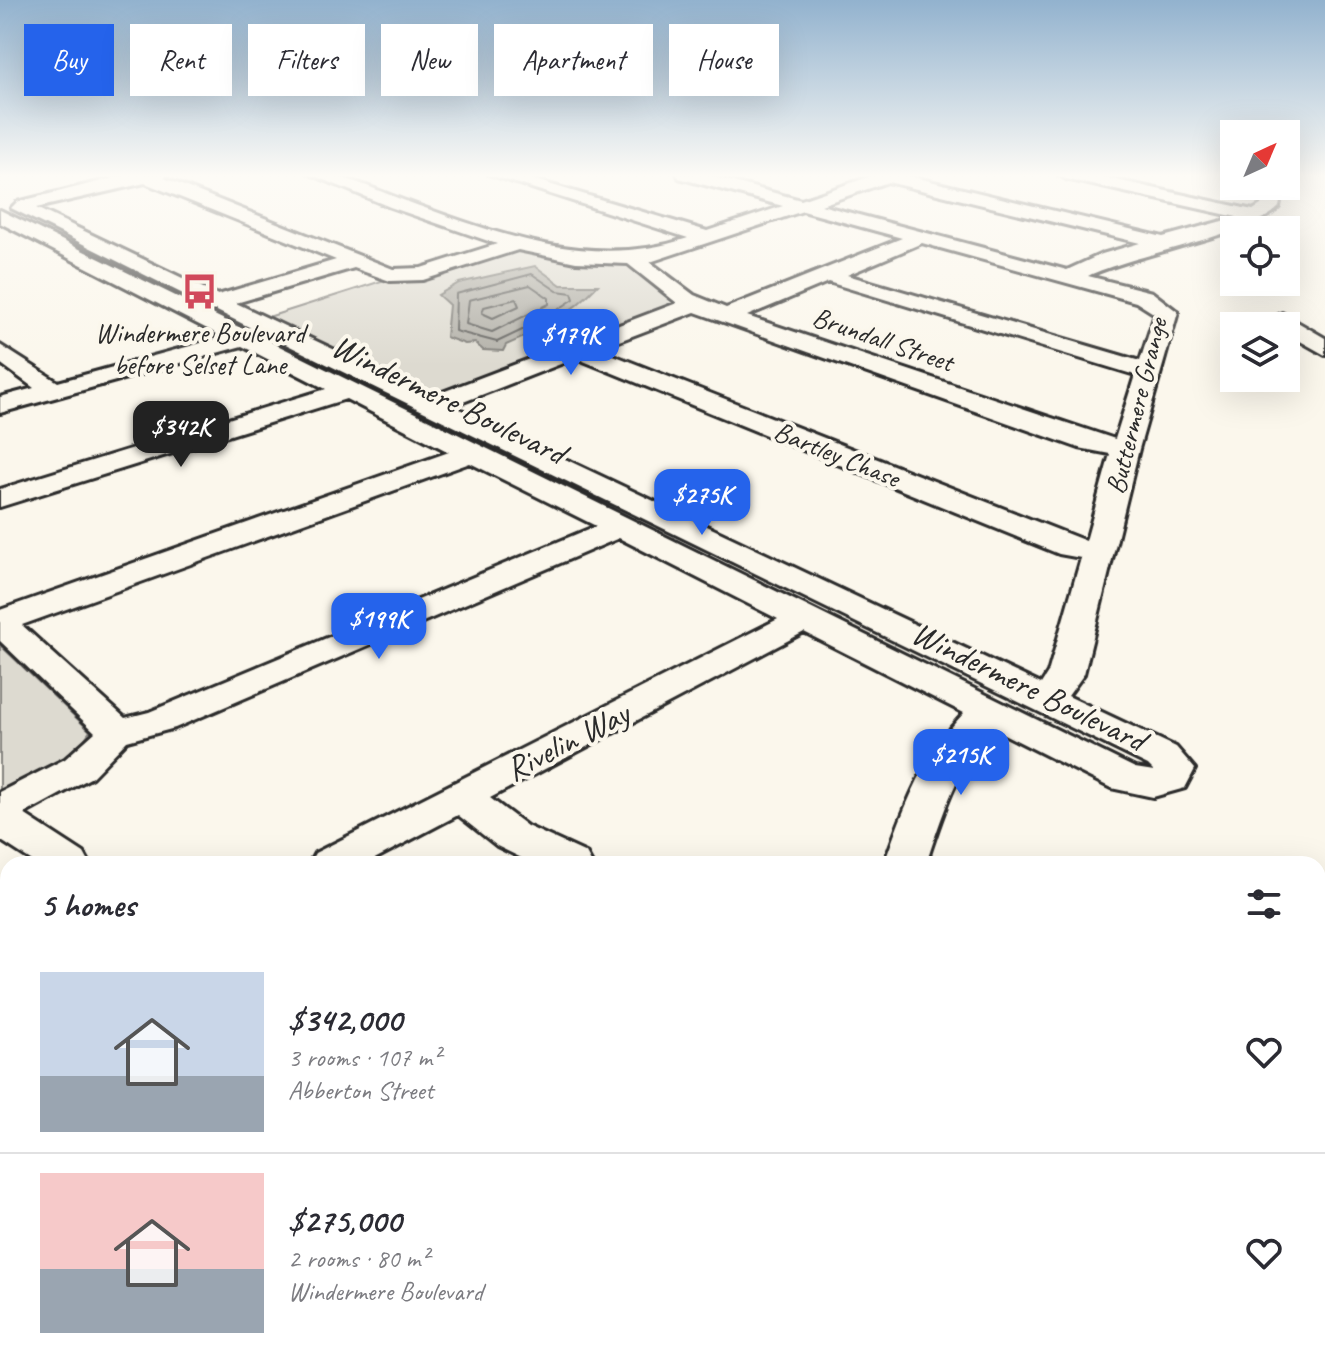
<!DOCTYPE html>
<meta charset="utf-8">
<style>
:root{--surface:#fff;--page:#f7f7f7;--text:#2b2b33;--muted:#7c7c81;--line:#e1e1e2;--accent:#2563eb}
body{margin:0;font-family:Caveat,sans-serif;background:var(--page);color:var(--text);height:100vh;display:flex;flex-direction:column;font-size:30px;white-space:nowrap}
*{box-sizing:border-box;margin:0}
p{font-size:26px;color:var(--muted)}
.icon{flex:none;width:44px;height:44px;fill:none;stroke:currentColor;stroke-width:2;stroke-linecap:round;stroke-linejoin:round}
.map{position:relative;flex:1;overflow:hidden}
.drawer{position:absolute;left:0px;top:856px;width:1326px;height:514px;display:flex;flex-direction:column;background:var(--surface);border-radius:24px 24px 0 0;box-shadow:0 8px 32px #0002}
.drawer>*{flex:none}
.top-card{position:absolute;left:24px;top:24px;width:800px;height:72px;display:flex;gap:16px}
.needle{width:52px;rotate:44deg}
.fabs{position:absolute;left:1220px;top:120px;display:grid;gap:16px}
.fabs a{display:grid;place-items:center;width:80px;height:80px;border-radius:0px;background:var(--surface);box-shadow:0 8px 32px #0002;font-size:40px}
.price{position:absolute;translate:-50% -68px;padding:0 18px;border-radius:16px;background:var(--accent);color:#fff;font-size:26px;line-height:52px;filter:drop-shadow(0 2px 4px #0008)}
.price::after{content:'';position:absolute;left:50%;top:48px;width:24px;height:18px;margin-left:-12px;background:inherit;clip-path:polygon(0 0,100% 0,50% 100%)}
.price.on{background:#222;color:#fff}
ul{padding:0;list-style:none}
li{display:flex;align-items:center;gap:24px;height:200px;padding:0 40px}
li+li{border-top:2px solid var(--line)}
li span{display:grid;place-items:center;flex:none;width:224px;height:160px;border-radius:0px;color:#555}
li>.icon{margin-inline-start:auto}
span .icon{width:96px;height:96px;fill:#fffc;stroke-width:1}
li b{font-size:34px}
h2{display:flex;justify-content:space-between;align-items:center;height:96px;padding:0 40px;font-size:34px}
.tag{padding:0 28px;border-radius:0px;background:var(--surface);box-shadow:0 8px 32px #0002;font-size:28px;line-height:72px}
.tag.on{background:var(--accent);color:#fff}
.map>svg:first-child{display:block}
</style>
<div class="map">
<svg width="1325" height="1369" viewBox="0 0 1325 1369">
<rect width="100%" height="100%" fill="#fbf7ec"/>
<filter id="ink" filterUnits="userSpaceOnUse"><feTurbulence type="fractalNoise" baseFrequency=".0125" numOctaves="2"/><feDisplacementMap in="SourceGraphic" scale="16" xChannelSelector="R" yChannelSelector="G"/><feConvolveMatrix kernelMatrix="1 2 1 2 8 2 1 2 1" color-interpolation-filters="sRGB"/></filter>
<g filter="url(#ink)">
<g fill="#dddad0" stroke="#84827e" stroke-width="2">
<polygon points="520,245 627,262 680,302 444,396 423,396 262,319 391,278"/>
<polygon points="0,645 90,731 74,755 0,795"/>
</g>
<path fill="#b1afa7" stroke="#7b7a75" stroke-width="2" d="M 535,266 L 561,285 L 598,285 C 571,314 542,330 506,345 L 503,351 L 483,350 L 475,343 L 465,344 L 446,337 L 449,305 L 438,295 L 459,283 Z"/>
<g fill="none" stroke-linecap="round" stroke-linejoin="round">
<g stroke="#61605d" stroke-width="2">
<polygon points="532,274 557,291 572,293 574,299 539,322 497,342 455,331 456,294"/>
<polygon points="530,285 549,298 549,304 492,332 466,324 469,300"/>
<polygon points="516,299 519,306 493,318 482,313 484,307"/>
</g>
<defs>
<g id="minor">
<path d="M 130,174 L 168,174 L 164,178 L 393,269 L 421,268 L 497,244 L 390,207 L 310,174 C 343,174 372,188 403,200 C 494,233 591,271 688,238 L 488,174 L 515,174 L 707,231 L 783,206 L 679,178 L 677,174 L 704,174 L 801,200 L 877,174 L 901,174 L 1163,237 L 1237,217 L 1066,179 L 1057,174 L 1089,174 L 1253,210 L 1261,205 L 1265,186 L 1283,186 L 1279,207 C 1257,233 1130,255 1088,276 L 1152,292 L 1178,312 L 1139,449 L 1084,674 L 1068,696 L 1176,747 L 1195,769 L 1185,788 L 1153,797 L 1111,788 L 992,728 C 957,767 942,815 926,864 L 884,864 C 903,810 923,756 964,713 L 804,632 L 490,798 L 527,826 L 586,853 L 592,864 L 534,864 L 497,846 L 458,815 L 365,864 L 309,864 L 315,853 L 778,619 L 619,538 L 175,728 L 127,741 L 92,777 L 24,814 L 84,853 L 90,864 L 37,864 L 0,840 L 0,792 L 65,759 L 95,732 L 0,641 L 0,610 L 449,452 L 346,399 L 0,507 L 0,489 L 326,389 L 242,346 L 0,413 L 0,397 L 34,388 L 0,363 L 0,345 L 58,382 L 223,337 L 0,223 L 0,210 L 247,331 L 255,330 L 11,208 L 17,202 ZM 888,182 L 1140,243 L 1102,254 L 1067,270 L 821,205 ZM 145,183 L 336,260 L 218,295 L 36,208 ZM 803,211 L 902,238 L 726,308 L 694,295 L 650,262 ZM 922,243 L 1136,302 L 1155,314 L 1140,361 L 847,275 ZM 518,250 L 576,262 L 628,264 L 677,303 L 432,396 L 236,303 L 354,268 L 390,281 L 423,280 ZM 828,282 L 1135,375 L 1115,439 L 747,316 ZM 695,312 L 1079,448 L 1110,454 L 1086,541 L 598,349 ZM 263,333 L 1148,765 L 1154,771 L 1135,768 L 263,338 ZM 576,358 L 1059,554 L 1081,558 L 1048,673 L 1041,684 L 453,406 ZM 470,463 L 596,526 L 149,712 L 125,718 L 22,625 Z"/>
<polygon points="1282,313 1325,338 1325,355 1286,333 1286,326 1274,325 1271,320"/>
<polygon points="696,1362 758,1362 756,1369 694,1369"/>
<polygon points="868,1362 944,1362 947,1369 871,1369"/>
</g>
</defs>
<use href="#minor" stroke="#2b2b2b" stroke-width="6"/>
<use href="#minor" fill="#fbf7ec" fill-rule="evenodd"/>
</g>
</g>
<linearGradient id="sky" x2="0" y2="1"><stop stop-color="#92b2ce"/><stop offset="0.48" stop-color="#fdfbf6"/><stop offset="1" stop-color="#fdfbf6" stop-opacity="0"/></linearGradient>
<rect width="1325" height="366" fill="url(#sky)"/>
<defs>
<symbol id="bus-bare" viewBox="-9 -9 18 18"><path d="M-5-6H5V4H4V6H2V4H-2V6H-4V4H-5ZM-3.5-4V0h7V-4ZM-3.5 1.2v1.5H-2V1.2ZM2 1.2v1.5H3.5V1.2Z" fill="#d1495b" stroke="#fbf7ec" stroke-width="2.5" paint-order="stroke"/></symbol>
</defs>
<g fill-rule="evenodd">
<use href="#bus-bare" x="174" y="266" width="51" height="51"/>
</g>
<g text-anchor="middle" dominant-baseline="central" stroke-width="8" stroke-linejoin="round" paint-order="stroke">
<g font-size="28" fill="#2b2b2b" stroke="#fbf7ec">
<text x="200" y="332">Windermere Boulevard<tspan x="200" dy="32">before Selset Lane</tspan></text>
</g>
<g font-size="28" fill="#2b2b2b" stroke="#fbf7ec">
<text transform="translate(883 339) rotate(19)">Brundall Street</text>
<text transform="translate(1136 406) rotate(-76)">Buttermere Grange</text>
<text transform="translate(837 454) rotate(22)">Bartley Chase</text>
</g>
<g font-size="34" fill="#2b2b2b" stroke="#fbf7ec">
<text transform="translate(449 399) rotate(26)">Windermere Boulevard</text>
<text transform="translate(1029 686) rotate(26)">Windermere Boulevard</text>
<text transform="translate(567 741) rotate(-27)">Rivelin Way</text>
</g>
</g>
</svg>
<div class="fabs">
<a><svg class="needle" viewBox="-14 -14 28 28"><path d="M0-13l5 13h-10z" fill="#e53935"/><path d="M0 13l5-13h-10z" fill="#7c7c81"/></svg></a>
<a><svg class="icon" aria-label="locate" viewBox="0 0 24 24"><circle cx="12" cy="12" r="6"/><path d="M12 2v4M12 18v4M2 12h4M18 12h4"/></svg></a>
<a><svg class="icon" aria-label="layers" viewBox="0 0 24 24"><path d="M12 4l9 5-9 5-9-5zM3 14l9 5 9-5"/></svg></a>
</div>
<b class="price" style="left:571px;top:377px">$179K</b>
<b class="price on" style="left:181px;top:469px">$342K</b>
<b class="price" style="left:702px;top:537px">$275K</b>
<b class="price" style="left:379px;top:661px">$199K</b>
<b class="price" style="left:961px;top:797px">$215K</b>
<div class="top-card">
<a class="tag on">Buy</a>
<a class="tag">Rent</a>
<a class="tag">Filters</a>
<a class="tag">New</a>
<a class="tag">Apartment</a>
<a class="tag">House</a>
</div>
<section class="drawer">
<h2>5 homes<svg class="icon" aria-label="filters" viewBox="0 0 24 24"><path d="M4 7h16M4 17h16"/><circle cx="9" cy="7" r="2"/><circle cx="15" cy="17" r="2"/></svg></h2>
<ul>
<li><span style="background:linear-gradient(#c9d6e8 65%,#9aa5b1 0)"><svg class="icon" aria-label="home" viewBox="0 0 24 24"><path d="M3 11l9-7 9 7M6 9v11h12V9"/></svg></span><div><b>$342,000</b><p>3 rooms · 107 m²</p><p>Abberton Street</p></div><svg class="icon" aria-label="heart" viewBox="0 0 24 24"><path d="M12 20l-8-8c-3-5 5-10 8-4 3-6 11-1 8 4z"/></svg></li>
<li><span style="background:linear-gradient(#f6c9c9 60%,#9aa5b1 0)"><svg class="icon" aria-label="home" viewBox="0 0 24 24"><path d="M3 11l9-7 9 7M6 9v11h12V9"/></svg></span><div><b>$275,000</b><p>2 rooms · 80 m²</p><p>Windermere Boulevard</p></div><svg class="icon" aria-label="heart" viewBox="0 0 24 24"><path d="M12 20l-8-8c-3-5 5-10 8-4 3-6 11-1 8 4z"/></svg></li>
</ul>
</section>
</div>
